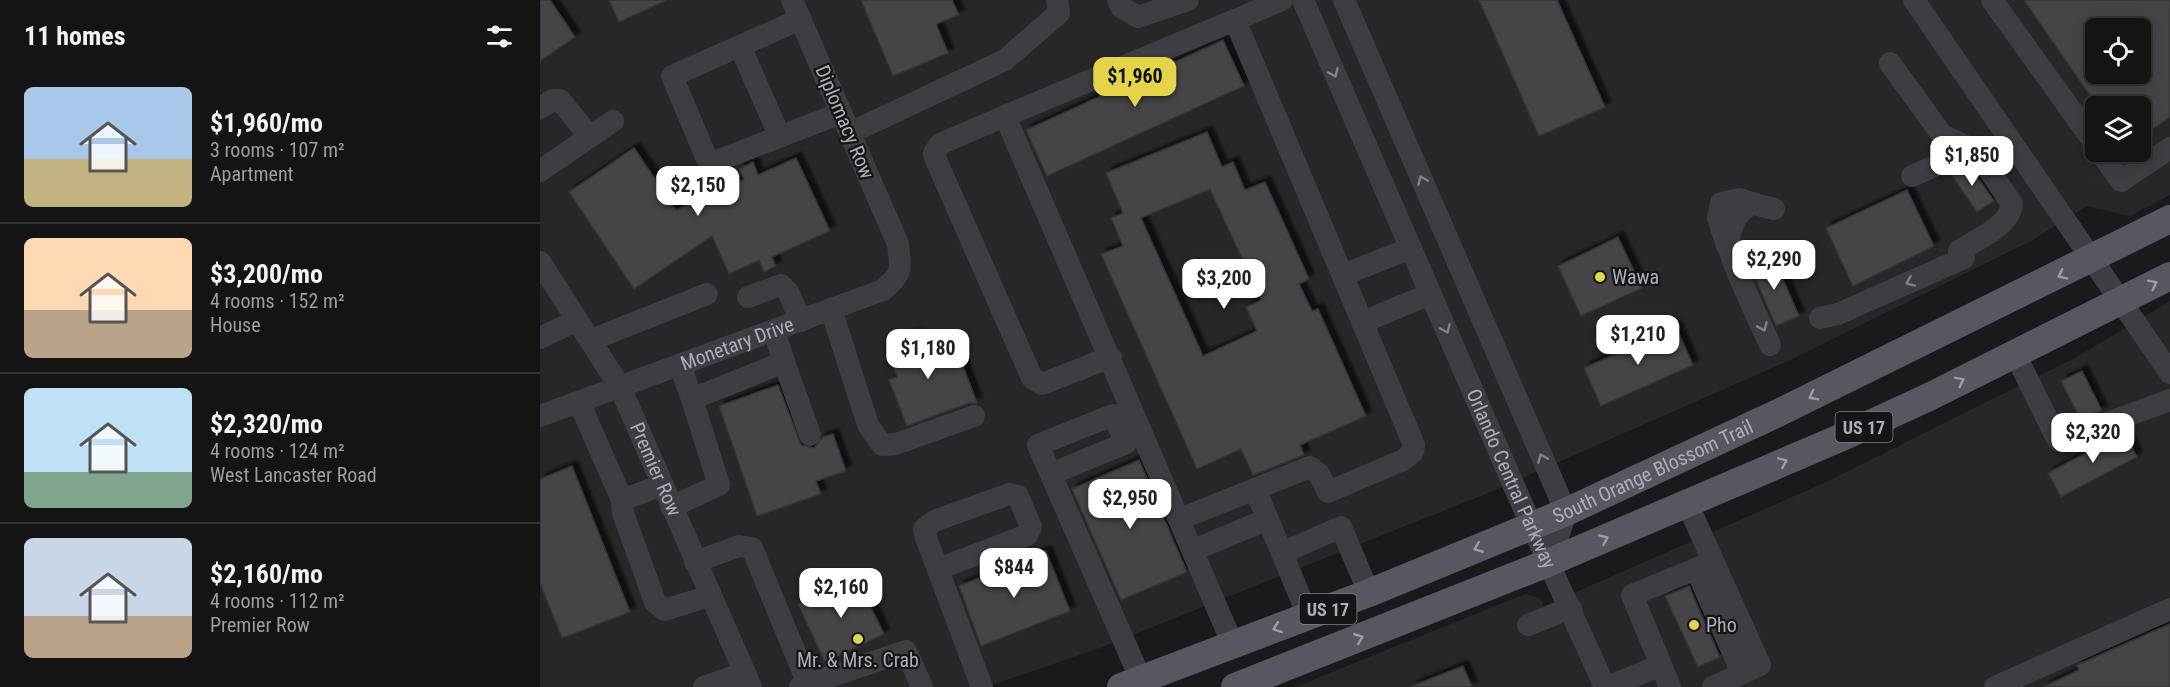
<!DOCTYPE html>
<meta charset="utf-8">
<style>
:root{--surface:#141415;--page:#1d1d1e;--text:#f1f3f6;--muted:#9d9ea0;--line:#333334;--accent:#e4d44a}
body{margin:0;font-family:"Roboto Condensed",sans-serif;background:var(--page);color:var(--text);height:100vh;display:flex;flex-direction:column;font-size:22px;white-space:nowrap}
*{box-sizing:border-box;margin:0}
p{font-size:20px;color:var(--muted)}
.icon{flex:none;width:33px;height:33px;fill:none;stroke:currentColor;stroke-width:2;stroke-linecap:round;stroke-linejoin:round}
.map{position:relative;flex:1;overflow:hidden}
.details{display:flex;flex-direction:column;background:var(--surface);width:540px}
.details>*{flex:none}
.buttons{position:absolute;left:1545px;top:18px;display:grid;gap:12px}
.buttons a{display:grid;place-items:center;width:66px;height:66px;border-radius:9px;background:var(--surface);box-shadow:0 3px 15px #0003,0 0 0 2px var(--line);font-size:30px}
.price{position:absolute;translate:-50% -51px;padding:0 14px;border-radius:12px;background:#fff;color:#222;font-size:20px;line-height:39px;filter:drop-shadow(0 2px 3px #0008)}
.price::after{content:'';position:absolute;left:50%;top:36px;width:18px;height:14px;margin-left:-9px;background:inherit;clip-path:polygon(0 0,100% 0,50% 100%)}
.price.active{background:var(--accent);color:#111}
ul{padding:0;list-style:none}
li{display:flex;align-items:center;gap:18px;height:150px;padding:0 24px}
li+li{border-top:2px solid var(--line)}
li span{display:grid;place-items:center;flex:none;width:168px;height:120px;border-radius:9px;color:#555}
li>.icon{margin-inline-start:auto}
span .icon{width:72px;height:72px;fill:#fffc;stroke-width:1}
li b{font-size:26px}
h2{display:flex;justify-content:space-between;align-items:center;height:72px;padding:0 24px;font-size:26px}
main{display:flex;flex:1;min-height:0}
.map>svg:first-child{display:block}
</style>
<main>
<section class="details">
<h2>11 homes<svg class="icon" aria-label="filters" viewBox="0 0 24 24"><path d="M4 7h16M4 17h16"/><circle cx="9" cy="7" r="2"/><circle cx="15" cy="17" r="2"/></svg></h2>
<ul>
<li><span style="background:linear-gradient(#a9c7e8 60%,#c2b280 0)"><svg class="icon" aria-label="home" viewBox="0 0 24 24"><path d="M3 11l9-7 9 7M6 9v11h12V9"/></svg></span><div><b>$1,960/mo</b><p>3 rooms · 107 m²</p><p>Apartment</p></div></li>
<li><span style="background:linear-gradient(#ffd9b3 60%,#b9a48a 0)"><svg class="icon" aria-label="home" viewBox="0 0 24 24"><path d="M3 11l9-7 9 7M6 9v11h12V9"/></svg></span><div><b>$3,200/mo</b><p>4 rooms · 152 m²</p><p>House</p></div></li>
<li><span style="background:linear-gradient(#bfe0f5 70%,#7fa58c 0)"><svg class="icon" aria-label="home" viewBox="0 0 24 24"><path d="M3 11l9-7 9 7M6 9v11h12V9"/></svg></span><div><b>$2,320/mo</b><p>4 rooms · 124 m²</p><p>West Lancaster Road</p></div></li>
<li><span style="background:linear-gradient(#c9d6e8 65%,#b9a48a 0)"><svg class="icon" aria-label="home" viewBox="0 0 24 24"><path d="M3 11l9-7 9 7M6 9v11h12V9"/></svg></span><div><b>$2,160/mo</b><p>4 rooms · 112 m²</p><p>Premier Row</p></div></li>
</ul>
</section>
<div class="map">
<svg width="1630" height="687" viewBox="0 0 1630 687">
<defs>
<filter id="shadow"><feDropShadow dx="5.5" dy="-5.5" stdDeviation="1.5" flood-color="#0009"/></filter>
</defs>
<rect width="100%" height="100%" fill="#1a1a1c"/>
<g fill="#272629" fill-rule="evenodd">
<path d="M 0,0 L 1630,0 L 1630,195 L 1590,216 L 1547,206 L 1491,241 L 1250,360 L 953,491 L 560,648 L 446,687 L 0,687 ZM 1556,28 L 1600,28 L 1600,74 L 1556,74 ZM 1556,106 L 1600,106 L 1600,152 L 1556,152 Z"/>
<polygon points="1630,301 1630,687 755,687 985,594 1000,598 1004,606 1150,542 1286,482 1537,357"/>
</g>
<g fill="#454449" stroke="#353438" stroke-width="1.5" fill-rule="evenodd" filter="url(#shadow)">
<polygon points="0,0 10,0 35,37 0,61"/>
<polygon points="69,0 127,0 79,22"/>
<polygon points="321,0 412,0 419,15 396,24 408,53 353,76"/>
<polygon points="939,0 1017,0 1065,107 999,136"/>
<path d="M 1484,0 L 1630,0 L 1630,117 L 1600,138 L 1600,106 L 1557,106 ZM 1556,28 L 1600,28 L 1600,74 L 1556,74 Z"/>
<polygon points="683,40 704,86 507,176 486,130"/>
<path d="M 667,132 L 682,167 L 693,162 L 705,190 L 725,182 L 769,279 L 759,284 L 772,311 L 778,309 L 826,416 L 760,445 L 764,455 L 713,475 L 701,449 L 657,469 L 561,254 L 583,246 L 571,218 L 583,213 L 566,173 ZM 670,189 L 721,300 L 706,307 L 717,331 L 663,356 L 601,218 Z"/>
<polygon points="94,148 136,210 204,179 199,169 213,162 218,175 256,158 290,231 232,257 236,266 224,272 219,260 189,274 172,236 94,289 29,192"/>
<polygon points="1422,160 1427,162 1454,201 1437,212 1411,174 1419,168"/>
<polygon points="1367,190 1394,246 1313,286 1286,228"/>
<polygon points="1078,237 1102,288 1041,316 1018,266"/>
<polygon points="1233,256 1259,316 1236,326 1210,266"/>
<polygon points="1136,327 1153,365 1061,406 1044,368"/>
<polygon points="375,334 379,344 396,338 403,355 417,350 437,403 429,403 367,426 349,380 357,377 348,352 363,346 361,339"/>
<polygon points="1542,371 1562,411 1540,418 1521,381"/>
<polygon points="238,385 261,445 274,448 283,437 293,434 306,471 276,481 281,494 217,516 179,406"/>
<polygon points="1584,432 1597,457 1521,497 1508,473 1555,448 1553,443"/>
<polygon points="599,460 647,572 581,600 532,489"/>
<polygon points="32,466 90,612 22,638 0,583 0,479"/>
<polygon points="506,551 530,611 441,646 419,586"/>
<polygon points="316,577 344,634 285,662 258,604"/>
<polygon points="1149,586 1180,657 1158,667 1125,596"/>
<polygon points="1630,624 1630,687 1503,687 1539,670 1537,665"/>
<polygon points="923,666 932,687 872,687 872,686"/>
</g>
<g fill="none" stroke-linecap="round" stroke-linejoin="round">
<g stroke="#3e3d43" stroke-width="22">
<polyline points="578,0 581,7 598,17 648,0"/>
<path id="s1" d="M 763,0 L 981,502 L 1065,687"/>
<polyline points="804,0 1026,512 1010,562"/>
<polyline points="1374,0 1630,373"/>
<polyline points="1452,0 1556,145"/>
<polyline points="261,19 132,76 169,164 301,113"/>
<polyline points="695,20 742,0"/>
<polyline points="200,46 240,137"/>
<path d="M 1350,63 L 1402,135 L 1436,151 L 1472,204 C 1470,226 1436,240 1419,251"/>
<polyline points="0,108 13,100 20,100 50,137"/>
<polyline points="465,116 400,144 394,153 396,160 492,378 502,384 571,357"/>
<polyline points="310,133 465,60 519,13 517,0"/>
<polyline points="1560,152 1581,181 1630,148"/>
<polyline points="0,171 73,121"/>
<polyline points="1372,176 1409,160"/>
<polyline points="1187,246 1178,218 1181,203 1199,199 1211,203"/>
<path id="s2" d="M 0,262 L 80,387 L 211,687"/>
<polyline points="803,275 871,248"/>
<polyline points="208,297 241,285 248,292 261,321"/>
<polyline points="291,309 328,425 342,445 356,444 434,416"/>
<polyline points="1280,318 1298,314 1424,258"/>
<polyline points="823,322 890,294"/>
<polyline points="0,338 37,320"/>
<polyline points="51,340 167,294"/>
<path d="M 1230,345 C 1223,328 1189,259 1189,246 C 1189,226 1196,215 1211,203 L 1234,209"/>
<polyline points="1475,354 1518,441 1630,400"/>
<polyline points="244,362 270,435"/>
<polyline points="140,365 152,399 244,362 234,331"/>
<polyline points="39,402 82,500"/>
<path id="s3" d="M 0,416 L 343,290 C 363,273 361,270 358,244 L 252,0"/>
<polyline points="511,474 586,443 573,415 498,445 601,680"/>
<polyline points="122,485 82,500 83,513 115,602 124,610 170,596"/>
<polyline points="1147,503 1220,665 1173,687"/>
<polyline points="131,507 179,485 152,399"/>
<polyline points="640,519 715,489"/>
<polyline points="654,550 728,519"/>
<polyline points="742,553 768,616"/>
<polyline points="155,562 199,546 212,548 268,684 260,687"/>
<polyline points="398,569 487,535 491,527 478,496 469,494 394,521 384,529 385,535 442,687"/>
<polyline points="1156,569 1202,673"/>
<polyline points="988,625 1031,608"/>
<polyline points="693,645 465,116 695,20 874,445 873,452 863,460 788,492 779,474 770,467 715,489 742,553 801,527 829,593"/>
<polyline points="1121,665 1130,687"/>
<polyline points="268,684 366,651 382,687"/>
<polyline points="164,687 204,673"/>
<polyline points="1068,687 1121,665 1092,595 1173,562"/>
<polyline points="1455,687 1630,609"/>
</g>
<g stroke="#58575f" stroke-width="28">
<path id="s4" d="M 581,687 L 829,593 L 1026,512 L 1236,414 L 1630,219"/>
<polyline points="695,687 1010,562 1300,438 1391,396 1630,276"/>
</g>
</g>
<defs><path id="oneway-chevron" d="M-2-3.5L2.5 0L-2 3.5" fill="none" stroke-width="1.6" stroke-linecap="round" stroke-linejoin="round" transform="scale(1.5)"/></defs>
<g stroke="#81818a">
<use href="#oneway-chevron" transform="translate(794 73) rotate(66)"/>
<use href="#oneway-chevron" transform="translate(882 180) rotate(-113)"/>
<use href="#oneway-chevron" transform="translate(1370 282) rotate(156)"/>
<use href="#oneway-chevron" transform="translate(1223 327) rotate(66)"/>
<use href="#oneway-chevron" transform="translate(906 329) rotate(67)"/>
<use href="#oneway-chevron" transform="translate(1002 458) rotate(-113)"/>
</g>
<g stroke="#9c9da8">
<use href="#oneway-chevron" transform="translate(1522 275) rotate(154)"/>
<use href="#oneway-chevron" transform="translate(1613 284) rotate(-27)"/>
<use href="#oneway-chevron" transform="translate(1420 381) rotate(-26)"/>
<use href="#oneway-chevron" transform="translate(1273 396) rotate(153)"/>
<use href="#oneway-chevron" transform="translate(1243 462) rotate(-23)"/>
<use href="#oneway-chevron" transform="translate(1064 539) rotate(-23)"/>
<use href="#oneway-chevron" transform="translate(938 548) rotate(158)"/>
<use href="#oneway-chevron" transform="translate(737 628) rotate(159)"/>
<use href="#oneway-chevron" transform="translate(819 638) rotate(-22)"/>
</g>
<g fill="#e4d44a" stroke="#151517" stroke-width="2">
<circle cx="1060" cy="277" r="6"/>
<circle cx="1154" cy="625" r="6"/>
<circle cx="318" cy="639" r="6"/>
</g>
<g text-anchor="middle" dominant-baseline="central" stroke-width="4.5" stroke-linejoin="round" paint-order="stroke">
<g fill="#151517" stroke="#7f8089" stroke-width="1.5">
<rect x="1295.5" y="412" width="57" height="30" rx="4.5"/>
<rect x="759.5" y="594" width="57" height="30" rx="4.5"/>
</g>
<g font-size="18" font-weight="bold" fill="#adaeba">
<text x="1324" y="427">US 17</text>
<text x="788" y="609">US 17</text>
</g>
<g font-size="20" fill="#adaeba" stroke="#151517">
<text transform="translate(305 122) rotate(67)">Diplomacy Row</text>
<text stroke="none"><textPath href="#s3" startOffset="210">Monetary Drive</textPath></text>
<text stroke="none"><textPath href="#s1" startOffset="522">Orlando Central Parkway</textPath></text>
<text stroke="none"><textPath href="#s2" startOffset="238">Premier Row</textPath></text>
<text stroke="none"><textPath href="#s4" startOffset="574">South Orange Blossom Trail</textPath></text>
</g>
<g font-size="20" fill="#adaeba" stroke="#151517" text-anchor="start">
<text x="1072" y="277">Wawa</text>
<text x="1166" y="625">Pho</text>
<text x="318" y="660" text-anchor="middle">Mr. &amp; Mrs. Crab</text>
</g>
</g>
</svg>
<div class="buttons">
<a><svg class="icon" aria-label="locate" viewBox="0 0 24 24"><circle cx="12" cy="12" r="6"/><path d="M12 2v4M12 18v4M2 12h4M18 12h4"/></svg></a>
<a><svg class="icon" aria-label="layers" viewBox="0 0 24 24"><path d="M12 4l9 5-9 5-9-5zM3 14l9 5 9-5"/></svg></a>
</div>
<b class="price active" style="left:595px;top:108px">$1,960</b>
<b class="price" style="left:1432px;top:187px">$1,850</b>
<b class="price" style="left:158px;top:217px">$2,150</b>
<b class="price" style="left:1234px;top:291px">$2,290</b>
<b class="price" style="left:684px;top:310px">$3,200</b>
<b class="price" style="left:1098px;top:366px">$1,210</b>
<b class="price" style="left:388px;top:380px">$1,180</b>
<b class="price" style="left:1553px;top:464px">$2,320</b>
<b class="price" style="left:590px;top:530px">$2,950</b>
<b class="price" style="left:474px;top:599px">$844</b>
<b class="price" style="left:301px;top:619px">$2,160</b>
</div>
</main>
